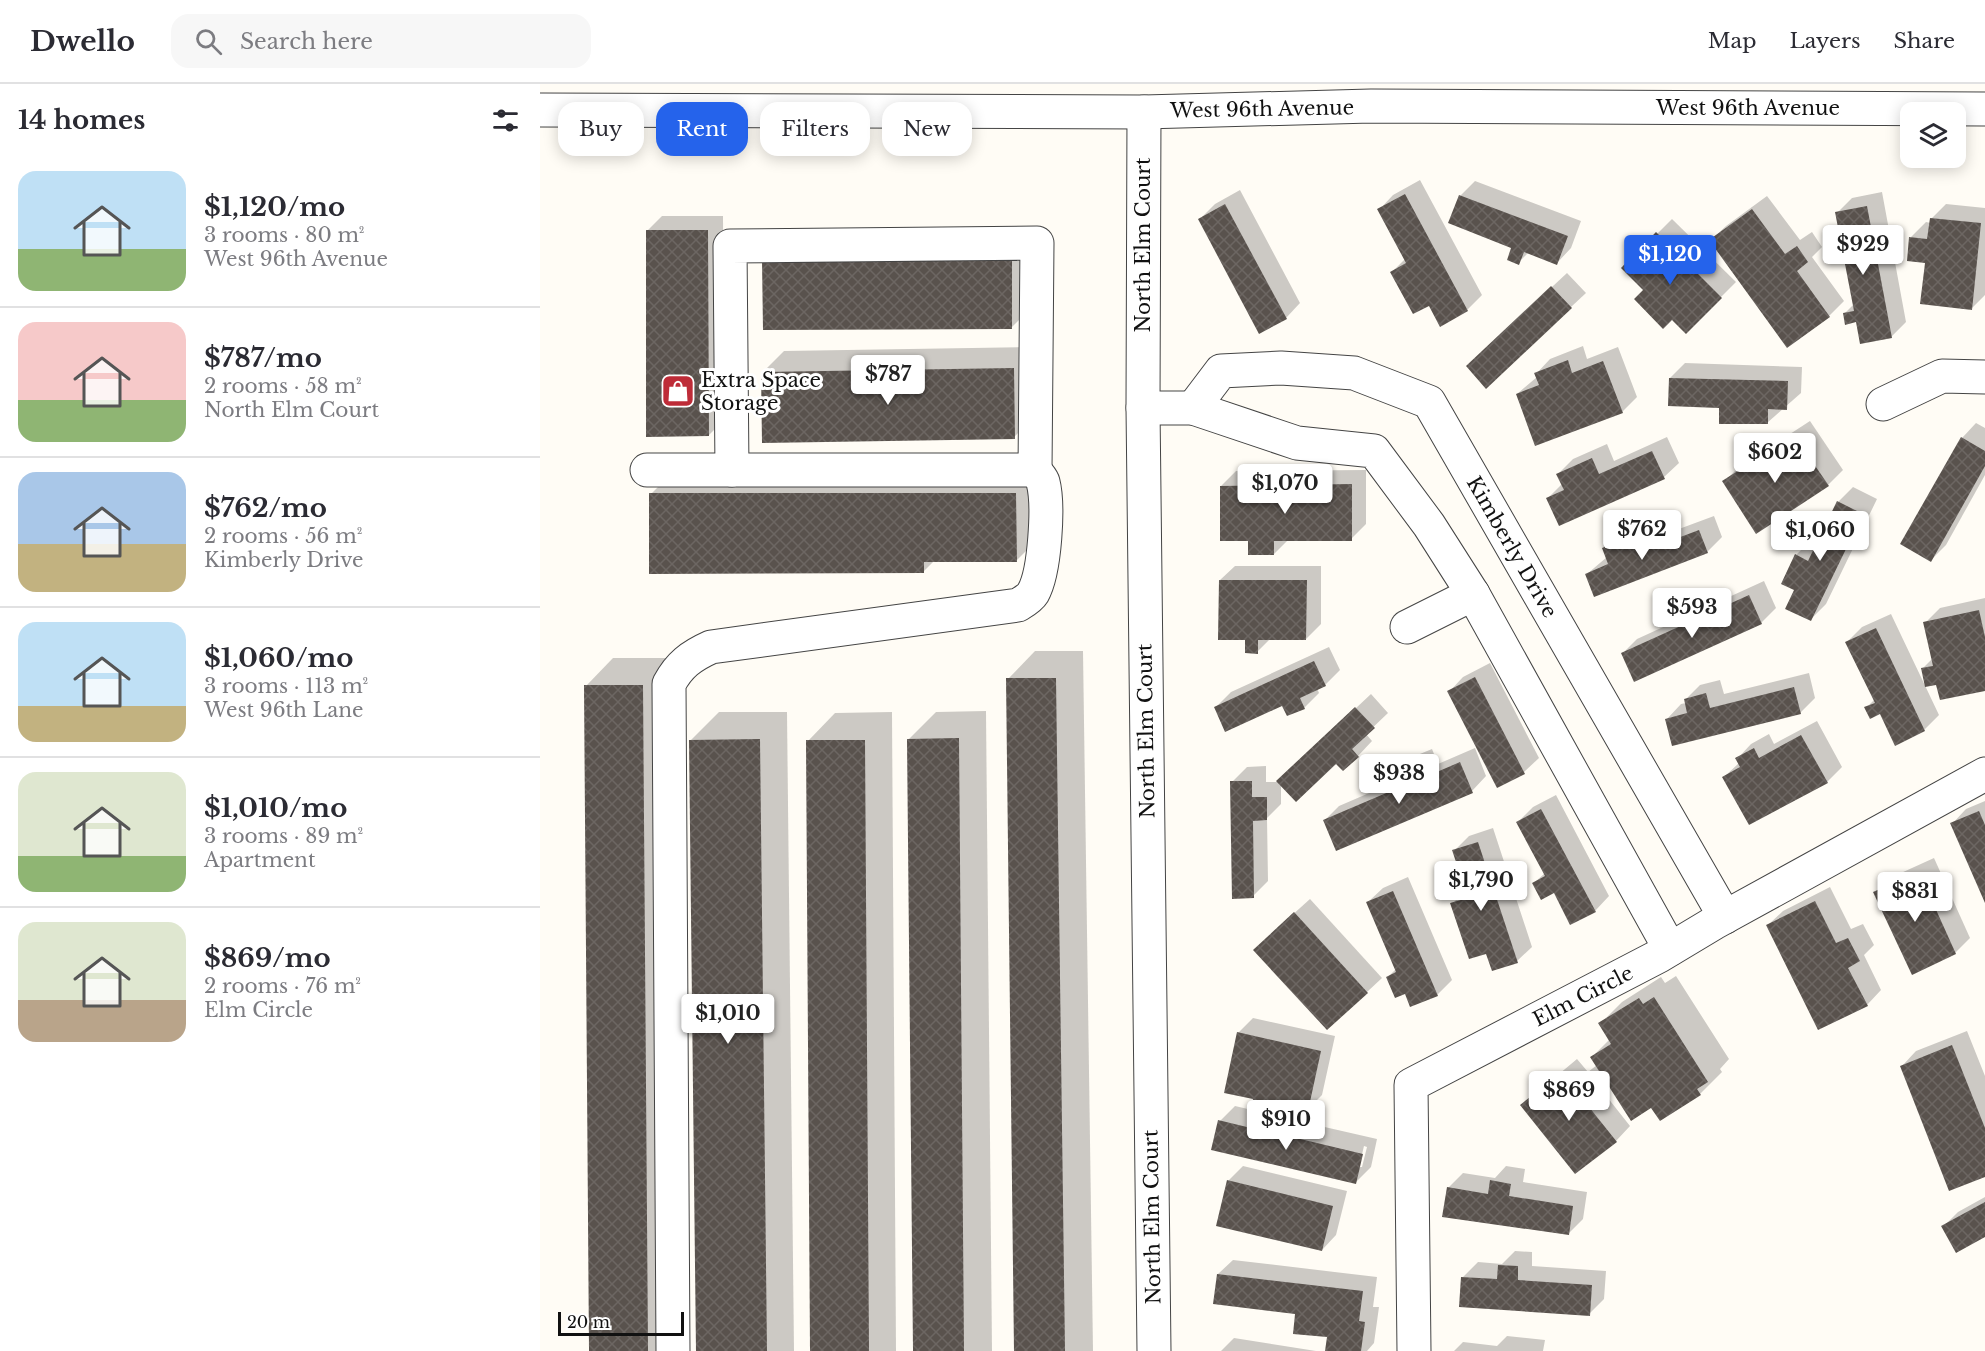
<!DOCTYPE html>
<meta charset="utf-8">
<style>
:root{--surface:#fff;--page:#f7f7f7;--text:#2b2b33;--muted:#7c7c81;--line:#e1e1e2;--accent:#2563eb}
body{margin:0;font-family:"Libre Baskerville",serif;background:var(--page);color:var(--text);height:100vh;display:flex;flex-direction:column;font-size:22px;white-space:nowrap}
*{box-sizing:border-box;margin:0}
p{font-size:20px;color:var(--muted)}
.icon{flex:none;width:33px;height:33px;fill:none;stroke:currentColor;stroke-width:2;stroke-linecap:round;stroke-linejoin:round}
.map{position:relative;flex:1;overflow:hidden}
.details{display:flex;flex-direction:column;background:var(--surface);width:540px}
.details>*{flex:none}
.hud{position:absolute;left:18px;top:18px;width:570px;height:54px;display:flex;gap:12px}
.buttons{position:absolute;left:1360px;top:18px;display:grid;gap:12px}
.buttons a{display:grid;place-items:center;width:66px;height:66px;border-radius:12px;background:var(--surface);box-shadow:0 3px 15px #0003;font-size:30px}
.scale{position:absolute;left:18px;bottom:15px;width:126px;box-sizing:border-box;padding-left:6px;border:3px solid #111;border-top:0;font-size:16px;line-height:21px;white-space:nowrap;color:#111;-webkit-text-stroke:4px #fff;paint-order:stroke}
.price{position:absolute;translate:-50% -51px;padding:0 14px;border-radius:6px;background:#fff;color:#222;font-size:20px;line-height:39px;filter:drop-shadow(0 2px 3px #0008)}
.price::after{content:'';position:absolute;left:50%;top:36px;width:18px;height:14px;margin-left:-9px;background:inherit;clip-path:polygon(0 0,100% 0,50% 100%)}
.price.active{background:var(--accent);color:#fff}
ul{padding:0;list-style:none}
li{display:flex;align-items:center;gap:18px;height:150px;padding:0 18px}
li+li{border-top:2px solid var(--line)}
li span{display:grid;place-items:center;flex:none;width:168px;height:120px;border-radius:18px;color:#555}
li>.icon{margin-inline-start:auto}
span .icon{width:72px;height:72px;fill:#fffc;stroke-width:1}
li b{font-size:26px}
h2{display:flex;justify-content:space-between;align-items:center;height:72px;padding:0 18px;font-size:26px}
.chip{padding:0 21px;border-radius:18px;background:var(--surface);box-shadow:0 3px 15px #0003;font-size:21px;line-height:54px}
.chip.active{background:var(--accent);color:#fff}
header{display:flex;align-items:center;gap:36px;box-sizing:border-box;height:84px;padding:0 30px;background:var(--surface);border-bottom:2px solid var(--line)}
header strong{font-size:28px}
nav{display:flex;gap:33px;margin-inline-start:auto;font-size:21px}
.search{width:420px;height:54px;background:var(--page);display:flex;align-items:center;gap:15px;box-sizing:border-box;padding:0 21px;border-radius:18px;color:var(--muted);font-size:22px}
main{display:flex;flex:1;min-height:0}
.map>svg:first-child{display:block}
</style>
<header>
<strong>Dwello</strong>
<div class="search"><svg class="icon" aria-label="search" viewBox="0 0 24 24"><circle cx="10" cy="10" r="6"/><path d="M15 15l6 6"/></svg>Search here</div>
<nav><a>Map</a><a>Layers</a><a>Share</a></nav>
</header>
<main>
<section class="details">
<h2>14 homes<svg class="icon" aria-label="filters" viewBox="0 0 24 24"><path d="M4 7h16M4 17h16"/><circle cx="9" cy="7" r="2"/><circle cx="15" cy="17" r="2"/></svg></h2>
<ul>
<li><span style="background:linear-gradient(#bfe0f5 65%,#8fb573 0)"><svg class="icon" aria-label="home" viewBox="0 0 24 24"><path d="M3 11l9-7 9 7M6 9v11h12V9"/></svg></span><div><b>$1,120/mo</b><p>3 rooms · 80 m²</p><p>West 96th Avenue</p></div></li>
<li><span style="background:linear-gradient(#f6c9c9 65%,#8fb573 0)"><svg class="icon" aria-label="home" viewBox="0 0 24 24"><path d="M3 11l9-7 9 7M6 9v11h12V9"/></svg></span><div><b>$787/mo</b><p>2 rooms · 58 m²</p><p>North Elm Court</p></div></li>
<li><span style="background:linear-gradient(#a9c7e8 60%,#c2b280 0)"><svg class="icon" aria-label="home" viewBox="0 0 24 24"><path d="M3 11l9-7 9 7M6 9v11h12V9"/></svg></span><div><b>$762/mo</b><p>2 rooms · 56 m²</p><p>Kimberly Drive</p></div></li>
<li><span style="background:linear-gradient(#bfe0f5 70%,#c2b280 0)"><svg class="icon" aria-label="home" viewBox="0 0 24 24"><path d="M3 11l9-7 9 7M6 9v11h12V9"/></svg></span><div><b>$1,060/mo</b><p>3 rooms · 113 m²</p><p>West 96th Lane</p></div></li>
<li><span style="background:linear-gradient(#dfe7d0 70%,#8fb573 0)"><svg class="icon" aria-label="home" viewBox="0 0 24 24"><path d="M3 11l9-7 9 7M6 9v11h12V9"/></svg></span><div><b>$1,010/mo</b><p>3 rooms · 89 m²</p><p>Apartment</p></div></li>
<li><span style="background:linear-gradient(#dfe7d0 65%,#b9a48a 0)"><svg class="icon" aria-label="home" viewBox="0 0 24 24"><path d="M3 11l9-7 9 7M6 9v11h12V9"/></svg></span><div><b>$869/mo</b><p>2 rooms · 76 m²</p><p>Elm Circle</p></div></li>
</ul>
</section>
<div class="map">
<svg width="1445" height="1267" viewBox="0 0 1445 1267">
<defs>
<pattern id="building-cross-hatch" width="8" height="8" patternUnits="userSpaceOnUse" patternTransform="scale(1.5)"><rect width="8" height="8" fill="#59524d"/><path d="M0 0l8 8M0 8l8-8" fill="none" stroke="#6c6662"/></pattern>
</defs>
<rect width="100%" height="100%" fill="#fffcf5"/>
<g fill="#0003" fill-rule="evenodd">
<polygon points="880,96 942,211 927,226 890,220 852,188 865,175 839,126 853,111"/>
<polygon points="935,97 1041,137 1031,164 1017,179 989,168 978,179 973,163 920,112"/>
<polygon points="700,106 760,219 746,234 660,135 675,120"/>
<polygon points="1342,108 1366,238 1351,253 1305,229 1314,220 1297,129 1312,114"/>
<polygon points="1227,112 1260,156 1272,148 1282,163 1272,173 1304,217 1289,232 1171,156 1186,142"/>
<polygon points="1406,120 1445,124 1445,211 1432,224 1387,178 1371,153 1386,138 1391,139 1391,135"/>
<polygon points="122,132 183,132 184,336 169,351 107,147"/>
<polygon points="1132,135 1196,198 1146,248 1083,184"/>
<polygon points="494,152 494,221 472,243 245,154"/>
<polygon points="1027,189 1046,209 1031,223 942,268"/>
<polygon points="1043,262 1047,275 1078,263 1097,313 1082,328 977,310 997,293 996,290 1010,275"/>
<polygon points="495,263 496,332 474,353 222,289 244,267"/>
<polygon points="1145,279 1262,283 1261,309 1227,339 1181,322 1130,294"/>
<polygon points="1270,337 1303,386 1288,401 1184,398 1199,383"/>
<polygon points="1436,339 1445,344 1445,391 1406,461 1391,476 1422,354"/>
<polygon points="1127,353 1139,379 1124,393 1007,415 1023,399 1018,390 1033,375 1067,360 1074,377"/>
<polygon points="503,381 504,449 476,477 394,477 384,487 111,410 139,382"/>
<polygon points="826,386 826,440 811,455 748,456 734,470 710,456 681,402 696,387"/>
<polygon points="1313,403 1337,415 1286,520 1271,535 1256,506 1256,471 1271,456 1278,460 1298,418"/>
<polygon points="1174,432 1182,453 1167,468 1047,490 1067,473 1063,464 1078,449 1106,439 1112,455"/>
<polygon points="695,482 781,482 781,540 766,555 730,555 717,568 707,555 680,496"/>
<polygon points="1224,497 1236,524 1221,539 1083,569 1097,555"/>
<polygon points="1445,514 1445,605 1397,599 1383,584 1393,574 1385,539 1400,524"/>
<polygon points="1351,530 1399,631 1384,646 1326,624 1335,615 1307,558 1322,543"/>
<polygon points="789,563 800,586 785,601 777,604 779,609 764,624 743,620 676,623 691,608"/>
<polygon points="495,567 543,567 553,1267 476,1267 468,595"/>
<polygon points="73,574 130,574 136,1267 51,1267 46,602"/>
<polygon points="950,579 999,674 984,688 958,702 909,608 923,593"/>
<polygon points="1269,589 1275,614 1260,629 1127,635 1141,620 1146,619 1145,616 1160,601 1180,596 1184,610"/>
<polygon points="831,610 848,629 826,650 832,657 818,672 741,701 741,720 727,734 728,797 713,812 692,698 707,683 726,682 726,698 737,698"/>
<polygon points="446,627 452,1267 374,1267 369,655 396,628"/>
<polygon points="179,628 247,628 254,1267 157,1267 151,656"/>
<polygon points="352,628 356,1267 271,1267 268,657 295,629"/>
<polygon points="1277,637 1302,683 1287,698 1184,693 1199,679 1197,675 1211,660 1229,650 1234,660"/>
<polygon points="935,664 946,692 932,707 784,737 799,722 864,694 861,687 875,672 892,665 898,680"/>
<polygon points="1016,711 1069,812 1055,827 994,799 1005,789 978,738 993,723"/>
<polygon points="1445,717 1445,816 1412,740 1426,725"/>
<polygon points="953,744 992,863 977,877 912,820 927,805 914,767 929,752"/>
<polygon points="1394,774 1430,854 1415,869 1335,809 1350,794"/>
<polygon points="868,793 912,896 897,911 866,908 848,893 856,885 828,818 843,804"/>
<polygon points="1290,803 1311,845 1323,840 1334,861 1324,871 1341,906 1327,921 1228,841 1243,827"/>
<polygon points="770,815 842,894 827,908 730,851"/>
<polygon points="1136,892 1189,975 1180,985 1182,988 1160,1010 1112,1022 1067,997 1060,1004 1090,1042 1076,1057 982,1021 1037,975 1048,988 1057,981 1052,973 1070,955 1060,940 1082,918 1121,893 1125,899"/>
<path d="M 713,934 L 795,952 L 782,1011 L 767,1026 L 744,1021 L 741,1033 L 837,1055 L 831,1083 L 816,1098 L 680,1037 L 695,1022 L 712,1026 L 714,1014 L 698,949 ZM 824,1062 L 827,1063 L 822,1083 L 819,1083 Z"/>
<polygon points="1427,947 1445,992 1445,1091 1362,982 1376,967"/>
<polygon points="703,1082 807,1107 796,1151 782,1166 688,1097"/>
<polygon points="966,1082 985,1085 983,1098 1047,1108 1043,1135 1028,1150 908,1104 923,1089 955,1094"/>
<polygon points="1445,1113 1445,1151 1403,1143 1418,1128"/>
<polygon points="975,1167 992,1168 992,1182 1066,1187 1064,1215 1049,1230 923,1193 938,1178 962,1180"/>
<polygon points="693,1176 837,1193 833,1223 839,1223 834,1259 827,1267 786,1267 789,1252 757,1229 678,1190"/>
<polygon points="967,1252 1005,1256 1003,1267 914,1267 923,1258 957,1262"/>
<polygon points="694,1254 776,1267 681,1267"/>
</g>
<g fill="url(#building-cross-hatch)">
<polygon points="865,110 928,227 900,243 889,222 873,230 850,188 866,179 837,125"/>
<polygon points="919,111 1028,152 1017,181 984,168 979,181 967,176 971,164 908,139"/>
<polygon points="685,120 747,235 719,250 658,135"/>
<polygon points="1327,122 1352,254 1320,260 1316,238 1305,241 1303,229 1314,227 1295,128"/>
<polygon points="1212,125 1245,170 1257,162 1268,178 1257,187 1290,233 1247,264 1169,156"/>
<polygon points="1390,134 1441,139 1432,226 1380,220 1385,179 1367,177 1369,153 1387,155"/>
<polygon points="106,146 168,146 169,352 106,353"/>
<polygon points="1116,148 1182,214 1146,250 1132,236 1123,245 1094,215 1103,206 1081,184"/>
<polygon points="472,174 472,245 223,246 222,176"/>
<polygon points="1011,202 1032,224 946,305 926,282"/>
<polygon points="1028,276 1032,289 1063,277 1083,329 995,362 976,310 999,301 994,289"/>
<polygon points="474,284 475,355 222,359 221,288"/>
<polygon points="1129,294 1248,297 1247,326 1228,325 1228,340 1179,340 1179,324 1128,322"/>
<polygon points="1254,351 1289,402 1216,450 1182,397"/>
<polygon points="1421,353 1445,367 1445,382 1391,478 1360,460"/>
<polygon points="1112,367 1125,395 1019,442 1006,414 1024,406 1016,390 1052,374 1059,390"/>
<polygon points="812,400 812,457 734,457 734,471 708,471 708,457 680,457 680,402"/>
<polygon points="109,409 476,409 477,478 384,478 384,489 109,490"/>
<polygon points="1297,417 1323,430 1271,537 1245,525 1254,506 1241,500 1255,470 1268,477"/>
<polygon points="1159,446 1168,469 1054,513 1045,490 1068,480 1062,464 1091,453 1098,469"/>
<polygon points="679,496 767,496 766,556 718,556 718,570 705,569 705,556 678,556"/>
<polygon points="1209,511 1222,540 1094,598 1081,569"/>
<polygon points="1439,526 1445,553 1445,607 1400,616 1396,601 1385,603 1381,584 1393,582 1383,538"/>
<polygon points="1336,544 1385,647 1355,662 1340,630 1330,635 1324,623 1335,619 1305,558"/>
<polygon points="774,577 786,602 760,614 765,625 747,632 742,622 685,648 674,623"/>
<polygon points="935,593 985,690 957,704 907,607"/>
<polygon points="466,594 516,594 525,1267 474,1267"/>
<polygon points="44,601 103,601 108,1267 49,1267"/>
<polygon points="1254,603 1261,630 1132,662 1125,635 1147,629 1144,615 1166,609 1170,624"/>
<polygon points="815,623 835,644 812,665 819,673 803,687 796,680 756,718 736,697"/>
<polygon points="1261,651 1288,699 1209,741 1182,693 1200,683 1195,674 1214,664 1219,674"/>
<polygon points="419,654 424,1267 373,1267 367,655"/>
<polygon points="220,655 227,1267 156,1267 149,656"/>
<polygon points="266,656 325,656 329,1267 270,1267"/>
<polygon points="920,678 933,709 796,767 783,736 865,701 859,686 877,679 883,694"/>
<polygon points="690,697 712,697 712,713 727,713 727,736 713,737 714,814 692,815"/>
<polygon points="1001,725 1056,828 1030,841 1014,809 1001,816 992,799 1005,792 976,738"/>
<polygon points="1439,727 1445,741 1445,819 1410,739"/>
<polygon points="938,758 978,879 952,887 946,870 929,875 910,819 928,814 912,766"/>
<polygon points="1379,788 1416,870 1372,891 1333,808"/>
<polygon points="853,807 898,912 870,923 865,910 855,914 846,893 856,888 826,818"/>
<polygon points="1275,817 1296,859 1308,854 1320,877 1308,884 1328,922 1278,946 1226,841"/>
<polygon points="754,828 828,909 787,946 713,866"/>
<polygon points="1114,913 1168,998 1157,1005 1161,1011 1120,1037 1111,1024 1091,1037 1050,973 1071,960 1058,939 1099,914 1103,920"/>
<polygon points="697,948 781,967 768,1027 723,1017 721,1027 711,1025 713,1015 684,1009"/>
<polygon points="1412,961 1445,1044 1445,1093 1409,1107 1360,982"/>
<polygon points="1022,988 1032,1001 1041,994 1055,1011 1045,1018 1077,1058 1035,1090 980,1021"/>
<polygon points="714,1033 730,1036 727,1047 823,1070 816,1100 671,1066 678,1036 711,1044"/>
<polygon points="687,1096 793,1122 782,1167 676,1142"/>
<polygon points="950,1096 971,1100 969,1112 1033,1122 1029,1151 902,1133 907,1103 948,1110"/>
<polygon points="1445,1118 1445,1153 1416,1169 1401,1142"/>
<polygon points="958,1181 978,1182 978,1196 1052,1201 1050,1232 919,1223 921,1193 957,1195"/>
<polygon points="677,1190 823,1207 819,1237 825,1238 821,1267 785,1267 787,1253 753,1250 755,1230 673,1220"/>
</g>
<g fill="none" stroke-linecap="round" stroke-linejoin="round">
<defs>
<g id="minor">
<polyline points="0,26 604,28 831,22 1445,25"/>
<polyline points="604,28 603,324 614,1267"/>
<polyline points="1343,320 1402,292 1445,293"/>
<polyline points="603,324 653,324 757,359 834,367 889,441 933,510 1130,865"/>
<polyline points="653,324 681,287 741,284 814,289 889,318 1185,833"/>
<path d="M 107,386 L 495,386 C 497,390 502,394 503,398 C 509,421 505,488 493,509 C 490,514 483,518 478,521 L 171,563 C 151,572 139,581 129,600 L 133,1267"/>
<polyline points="192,386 190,162 497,159 495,386"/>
<polyline points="867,543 933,510"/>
<polyline points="874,1267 871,1001 1119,872 1174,839 1445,690"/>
</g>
</defs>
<use href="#minor" stroke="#444" stroke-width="35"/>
<use href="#minor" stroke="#fff" stroke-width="33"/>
</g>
<defs>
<symbol id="shop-square" viewBox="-11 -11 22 22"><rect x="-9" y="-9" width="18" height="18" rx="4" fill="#be2c38" stroke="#fff"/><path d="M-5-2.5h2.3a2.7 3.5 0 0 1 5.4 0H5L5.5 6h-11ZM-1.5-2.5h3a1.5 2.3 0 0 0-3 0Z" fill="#fff"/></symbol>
</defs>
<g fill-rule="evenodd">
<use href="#shop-square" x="119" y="288" width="38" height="38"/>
</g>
<g text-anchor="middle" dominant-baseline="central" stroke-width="6" stroke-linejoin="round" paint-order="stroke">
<g font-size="20" fill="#111" stroke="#fff">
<text x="1208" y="24">West 96th Avenue</text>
<text transform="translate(722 25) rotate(-1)">West 96th Avenue</text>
<text transform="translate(603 161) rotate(-90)">North Elm Court</text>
<text transform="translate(972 463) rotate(60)">Kimberly Drive</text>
<text transform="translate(606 647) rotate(-91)">North Elm Court</text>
<text transform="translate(1043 912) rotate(-27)">Elm Circle</text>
<text transform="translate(612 1133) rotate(-91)">North Elm Court</text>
</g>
<g font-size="20" fill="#111" stroke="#fff" text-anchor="start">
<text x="161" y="296">Extra Space<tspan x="161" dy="23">Storage</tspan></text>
</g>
</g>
</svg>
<div class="buttons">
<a><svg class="icon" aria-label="layers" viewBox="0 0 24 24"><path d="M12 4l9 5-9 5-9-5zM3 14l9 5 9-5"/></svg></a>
</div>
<div class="scale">20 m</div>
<b class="price" style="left:1323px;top:192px">$929</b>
<b class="price active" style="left:1130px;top:202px">$1,120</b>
<b class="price" style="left:348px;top:322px">$787</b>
<b class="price" style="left:1235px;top:400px">$602</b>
<b class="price" style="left:745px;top:431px">$1,070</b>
<b class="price" style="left:1102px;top:477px">$762</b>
<b class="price" style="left:1280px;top:478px">$1,060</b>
<b class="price" style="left:1152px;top:555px">$593</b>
<b class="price" style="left:859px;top:721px">$938</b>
<b class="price" style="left:941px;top:828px">$1,790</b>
<b class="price" style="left:1375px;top:839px">$831</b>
<b class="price" style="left:188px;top:961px">$1,010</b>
<b class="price" style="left:1029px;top:1038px">$869</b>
<b class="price" style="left:746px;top:1067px">$910</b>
<div class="hud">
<a class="chip">Buy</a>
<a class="chip active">Rent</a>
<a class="chip">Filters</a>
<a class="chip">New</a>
</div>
</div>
</main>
